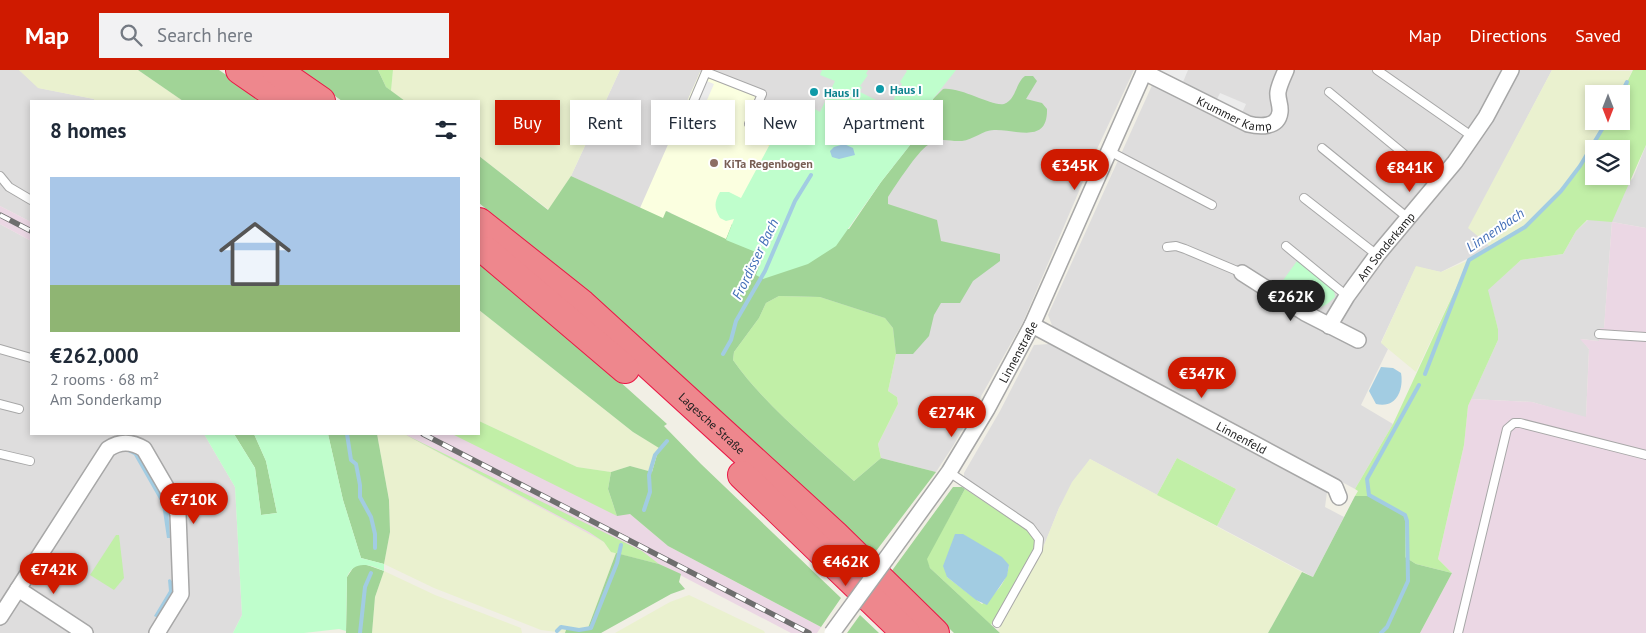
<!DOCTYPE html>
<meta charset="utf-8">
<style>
:root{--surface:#fff;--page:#f2f2f3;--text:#1f2937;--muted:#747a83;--line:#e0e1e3;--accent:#cf1a00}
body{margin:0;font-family:"PT Sans",sans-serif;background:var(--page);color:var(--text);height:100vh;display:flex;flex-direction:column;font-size:19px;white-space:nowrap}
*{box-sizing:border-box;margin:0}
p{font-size:16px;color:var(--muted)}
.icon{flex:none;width:28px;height:28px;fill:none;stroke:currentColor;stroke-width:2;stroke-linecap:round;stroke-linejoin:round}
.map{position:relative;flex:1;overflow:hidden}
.panel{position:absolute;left:30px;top:30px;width:450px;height:335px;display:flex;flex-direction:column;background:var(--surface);border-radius:0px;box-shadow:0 2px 8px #0003}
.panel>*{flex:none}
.guide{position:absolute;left:495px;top:30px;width:475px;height:45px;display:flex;gap:10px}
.needle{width:32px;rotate:180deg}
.controls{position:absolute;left:1585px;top:15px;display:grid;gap:10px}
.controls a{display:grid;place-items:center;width:45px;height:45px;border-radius:0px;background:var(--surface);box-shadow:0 2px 8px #0003;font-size:25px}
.price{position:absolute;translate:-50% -42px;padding:0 11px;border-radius:18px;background:var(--accent);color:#fff;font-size:16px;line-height:32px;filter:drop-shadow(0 1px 2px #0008)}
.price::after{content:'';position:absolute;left:50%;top:30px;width:15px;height:11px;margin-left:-8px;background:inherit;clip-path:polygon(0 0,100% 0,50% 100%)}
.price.active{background:#222;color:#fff}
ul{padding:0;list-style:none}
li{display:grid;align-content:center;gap:10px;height:265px;padding:0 20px}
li+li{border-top:1px solid var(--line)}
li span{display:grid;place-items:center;height:155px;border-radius:0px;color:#555}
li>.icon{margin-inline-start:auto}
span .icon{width:90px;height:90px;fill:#fffc;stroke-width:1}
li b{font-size:21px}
h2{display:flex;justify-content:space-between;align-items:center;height:60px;padding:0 20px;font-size:21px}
.pill{padding:0 18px;border-radius:0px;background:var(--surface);box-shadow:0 2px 8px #0003;font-size:18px;line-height:45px}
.pill.active{background:var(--accent);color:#fff}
header{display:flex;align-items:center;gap:30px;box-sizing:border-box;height:70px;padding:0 25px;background:var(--accent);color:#fff}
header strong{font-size:24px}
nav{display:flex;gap:28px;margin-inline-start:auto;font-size:18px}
.search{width:350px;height:45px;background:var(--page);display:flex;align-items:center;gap:12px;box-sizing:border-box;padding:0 18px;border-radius:0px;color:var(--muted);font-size:19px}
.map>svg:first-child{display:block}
</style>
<header>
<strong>Map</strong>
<div class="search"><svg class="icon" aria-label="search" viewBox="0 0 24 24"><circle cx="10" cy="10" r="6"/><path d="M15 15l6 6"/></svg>Search here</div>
<nav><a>Map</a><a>Directions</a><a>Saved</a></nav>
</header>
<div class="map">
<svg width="1646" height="563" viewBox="0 0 1646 563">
<rect width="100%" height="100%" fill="#f1efe5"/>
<g fill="#dedddd">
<polygon points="0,0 19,0 39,18 94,29 94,31 31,31 31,152 0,136"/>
<polygon points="620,0 1134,0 1097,79 1023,252 953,376 936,402 881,388 878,374 898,334 897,327 888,321 896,284 820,227 903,100 778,62 663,149 571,106"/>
<polygon points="1159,0 1552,0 1469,158 1491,177 1441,202 1416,197 1381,272 1388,279 1361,335 1393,354 1355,419 1053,258 1048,245"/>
<polygon points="1646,75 1646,158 1612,152 1604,259 1599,271 1581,269 1589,279 1586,348 1532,332 1471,329 1498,270 1498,259 1487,220 1521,190 1563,184 1576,161 1633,108"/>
<polygon points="0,154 31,171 31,364 204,364 235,417 242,545 233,563 0,563"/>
<polygon points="1049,274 1327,422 1325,437 1344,447 1313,507 1217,456 1236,419 1177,388 1157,425 1090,389 1059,438 1044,476 1043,468 1037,458 964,409 964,403 1000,341 1034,275"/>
</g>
<g fill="#ebd7e4">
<polygon points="0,136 31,152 31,171 0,154"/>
<polygon points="1612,152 1646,158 1646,563 1420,563 1452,503 1438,489 1464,375 1468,336 1471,329 1532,332 1586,347 1589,279 1580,269 1599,271 1600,258 1604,258"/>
<polygon points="404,364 452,364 630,444 668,476 821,557 817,563 791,563 659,494 611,482"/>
</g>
<polygon fill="#fbffe0" points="700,2 759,27 770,39 789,49 726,170 667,141 663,149 640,138"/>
<g fill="#eaf1cf">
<polygon points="19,0 138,0 183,31 94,31 94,29 38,18"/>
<polygon points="393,0 620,0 571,106 549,140 479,86 479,31 405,31 391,21"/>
<polygon points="1552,0 1632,1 1621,24 1594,24 1594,51 1607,51 1581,96 1562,121 1525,157 1491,177 1468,158"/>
<polygon points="1469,190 1416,302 1381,273 1416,196 1441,202"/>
<polygon points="479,240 633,362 660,378 652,402 630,396 611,402 577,397 479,351"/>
<polygon points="377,364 404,364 604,472 611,481 616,483 588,558 567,560 565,563 541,560 434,518 384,494 390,462 389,430"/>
<polygon points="1090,389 1302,502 1268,563 1000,563 998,561 1040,485 1059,438 1072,412"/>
<polygon points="384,501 435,525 521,558 522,563 372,563 375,527"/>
<polygon points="689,525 764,561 765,563 615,563 670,532"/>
</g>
<g fill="#c1efa7" fill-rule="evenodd">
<polygon points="378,0 393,0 391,21 386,17"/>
<path d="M 1633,0 L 1646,0 L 1646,75 L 1612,152 L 1587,150 L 1576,161 L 1563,184 L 1521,190 L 1488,220 L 1498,259 L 1498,270 L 1468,336 L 1464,375 L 1438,489 L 1452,503 L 1416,494 L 1405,487 L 1405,445 L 1368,426 L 1355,426 L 1358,421 L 1355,419 L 1393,354 L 1469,190 L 1525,157 L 1562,121 L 1581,96 L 1607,51 L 1621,51 L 1621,24 ZM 1594,79 L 1621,79 L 1621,106 L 1594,106 Z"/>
<path d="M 779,226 L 820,227 L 885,248 L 893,258 L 896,284 L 888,321 L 897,327 L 898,334 L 878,374 L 881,388 L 854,411 C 815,376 762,332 733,290 L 734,282 L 759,248 L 766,233 Z"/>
<polygon points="479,351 577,397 611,402 608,419 617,446 452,364 479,364"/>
<polygon points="404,364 642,481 659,494 611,482 604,472 589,462"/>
<polygon points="1177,388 1236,419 1217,456 1157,425"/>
<path d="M 965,419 L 1030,462 L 1035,471 L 1033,482 L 991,555 L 930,498 L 926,489 ZM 1009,495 C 1006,514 996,523 982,534 L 947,507 Z"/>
<polygon points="116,465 119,465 124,508 114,520 90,505"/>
</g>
<g fill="#a1d497">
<polygon points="138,0 219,0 265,31 183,31"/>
<polygon points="299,0 378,0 386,17 405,31 342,31"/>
<path d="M 1025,6 L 1033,6 L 1037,11 L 1026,29 L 1042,33 L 1047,39 C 1048,75 1016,59 994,60 C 983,60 973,70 962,71 C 948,72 942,66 928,75 C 917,82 896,115 888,127 L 888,134 L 937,150 L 941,171 L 1000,184 L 1000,191 L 973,211 L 960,233 L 941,233 L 934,245 L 929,266 L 913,284 L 896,284 L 893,258 L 885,248 L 820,227 L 779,226 L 766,233 L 759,248 L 734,282 L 733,290 C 762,332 815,376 854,411 L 881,388 L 936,402 L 873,485 C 746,363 616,244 479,133 L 479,86 L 548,140 L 571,106 L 663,148 L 666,141 L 726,169 L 732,154 L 849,159 L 881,112 L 929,51 L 933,29 L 943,19 C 962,17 992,37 1004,34 C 1016,30 1016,12 1025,6 Z"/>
<polygon points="479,192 559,257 667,354 664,356 701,394 841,528 821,557 668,476 630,444 617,446 608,419 611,402 630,396 652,402 659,378 633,362 479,240"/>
<polygon points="234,364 254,364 266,391 277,443 261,445 255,398"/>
<polygon points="328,364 377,364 389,430 390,462 384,494 361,488 343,430"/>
<polygon points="953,417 962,417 965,419 927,489 930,498 1000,563 954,563 891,502"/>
<polygon points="1355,426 1368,426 1405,445 1405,487 1416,494 1452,503 1420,563 1268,563 1302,502 1313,507"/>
<polygon points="616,483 659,494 681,504 679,512 685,519 671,524 601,563 565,563 566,560 588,558"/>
<polygon points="355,495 367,495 384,501 375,527 372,563 346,563 347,507"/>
<polygon points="860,545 879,563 847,563"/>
</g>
<polygon fill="#fff9b5" points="762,54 778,62 769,76 755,69 756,64"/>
<g fill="#bffecc">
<path d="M 822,0 L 868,0 L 866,4 L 868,5 L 860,16 L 862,17 L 860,22 L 888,36 L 892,35 L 895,26 L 894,25 L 895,21 L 898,22 L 902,14 L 900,12 L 907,1 L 906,0 L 956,0 L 933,29 L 929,51 L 881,112 L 836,176 L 808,194 L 763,209 L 756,205 L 763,185 L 726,170 L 734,149 L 726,151 L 720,148 C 714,138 714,132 720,122 L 729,122 L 741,128 L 792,33 L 804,38 L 806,34 L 820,42 L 835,11 L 820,5 Z"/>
<path d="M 1297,191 L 1334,219 L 1335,227 C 1313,250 1299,233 1276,220 Z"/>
<path d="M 204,364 L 234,364 L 255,398 L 261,445 L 277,443 L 266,391 L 254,364 L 328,364 L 343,430 L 361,488 L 384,494 L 384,501 C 369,494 354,490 347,507 L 346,561 L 339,559 L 304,563 L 233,563 L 242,545 L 235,417 Z"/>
</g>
<g fill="#ececec">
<polygon points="1161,0 1188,0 1183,12 1160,2"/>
<polygon points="699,8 714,14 696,55 683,49"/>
<polygon points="1220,23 1246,34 1242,43 1216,31"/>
</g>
<g fill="#a2cce2">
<polygon points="844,74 853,78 855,85 839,89 832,87 830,81 834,77"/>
<path d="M 1381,297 L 1393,298 L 1401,303 C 1404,320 1396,339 1376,334 L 1369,321 Z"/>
<polygon points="124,378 138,384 168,436 170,468 167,468 162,434 134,385 126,381 117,382"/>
<polygon points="955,464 963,464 1002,487 1009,495 1007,506 987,535 976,530 947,507 943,496"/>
<polygon points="170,509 174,514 173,523 158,548 154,546 169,521 168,510"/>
</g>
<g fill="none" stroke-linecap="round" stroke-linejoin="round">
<g stroke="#a2cce2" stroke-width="4">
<polyline points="1621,24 1627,12"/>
<polyline points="723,284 731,270 736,251 765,201 795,131 811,105"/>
<polyline points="1425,304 1469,190 1525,157 1561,121 1580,96 1607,51"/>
<polyline points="347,364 351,390 356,394 360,415 360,427 371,447 375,464 375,478"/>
<polyline points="644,440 650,422 649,405 655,385 667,371"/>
<polyline points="557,561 561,557 579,560 591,558 617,493 621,475"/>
<polyline points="360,563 365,517 371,503"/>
<polyline points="1381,563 1387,557 1408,511 1407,451 1405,445 1369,425 1367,409 1419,315"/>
</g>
<defs>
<g id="lane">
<polyline points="1377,0 1473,67"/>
<polyline points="1329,22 1438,112"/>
<polyline points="686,49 706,2 762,24 749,54"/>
<polyline points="1322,78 1408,148"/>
<polyline points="1109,81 1212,135"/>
<polyline points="0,106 9,117 31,130"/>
<polyline points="1304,128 1377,185"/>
<polyline points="1286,176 1347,226"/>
<polyline points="1167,177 1176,176 1185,179 1242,203"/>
<polyline points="1599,264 1646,267"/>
<polyline points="0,279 31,288"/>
<polyline points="0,334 19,339"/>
<polyline points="0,384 30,391"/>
<polyline points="949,402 1030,457 1039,469 1038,480 997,553"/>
<polyline points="1458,563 1507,359 1514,353 1520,353 1646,385"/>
</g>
<g id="street">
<path id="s1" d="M 1144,2 L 1248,54 C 1260,57 1278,58 1280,42 C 1281,35 1277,29 1278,22 C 1279,15 1283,7 1286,0"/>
<polyline points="1242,203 1305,243 1358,270"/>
<path id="s2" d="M 1032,255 L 1335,417 L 1339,427"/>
<path id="s3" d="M 1329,256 L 1347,226 L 1377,185 L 1455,92 L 1486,47 L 1511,0"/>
<path id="s4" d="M 886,489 L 949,402 L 987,339 L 1032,255 L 1145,0"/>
<polyline points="18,519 85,563"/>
<path d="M 0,547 L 108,379 C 120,371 131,371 144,379 L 173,429 L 178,444 L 181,524 L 157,563"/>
</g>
<g id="highway">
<polyline points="240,0 285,31"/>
<polyline points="276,0 321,31"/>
<path id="s5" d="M 479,152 L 582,234 L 834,464 L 935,563"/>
<polyline points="486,181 625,299"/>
<polyline points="742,405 906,563"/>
</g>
</defs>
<use href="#lane" stroke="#a7a7a7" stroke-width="10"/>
<use href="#street" stroke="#a7a7a7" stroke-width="18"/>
<use href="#highway" stroke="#ea1745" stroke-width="30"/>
<use href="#lane" stroke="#fff" stroke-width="8"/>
<use href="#street" stroke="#fff" stroke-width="15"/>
<use href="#highway" stroke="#ee878d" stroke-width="28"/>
<defs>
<g id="rail">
<polyline points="0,145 31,161"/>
<polyline points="423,364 809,563"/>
</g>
</defs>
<use href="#rail" stroke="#6e6e6e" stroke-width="5.5"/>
<use href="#rail" stroke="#fff" stroke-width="4" stroke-dasharray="11" stroke-linecap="butt"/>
<defs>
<polyline id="street-bridge" points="832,563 886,489"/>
</defs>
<use href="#street-bridge" stroke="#a7a7a7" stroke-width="18" stroke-linecap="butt"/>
<use href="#street-bridge" stroke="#fff" stroke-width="15"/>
</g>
<g fill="#0f9aa8" stroke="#fff" stroke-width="2">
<circle cx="880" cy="19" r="5"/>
<circle cx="814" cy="22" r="5"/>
</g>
<circle fill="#8d6e63" stroke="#fff" stroke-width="2" cx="714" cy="93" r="5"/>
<g text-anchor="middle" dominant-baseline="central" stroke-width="4" stroke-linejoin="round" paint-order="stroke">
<g font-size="12" font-weight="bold" fill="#0d838f" stroke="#fff" text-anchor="start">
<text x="890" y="19">Haus I</text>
<text x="824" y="22">Haus II</text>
</g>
<g font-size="12" fill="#202020" stroke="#fff">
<text stroke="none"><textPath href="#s1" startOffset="100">Krummer Kamp</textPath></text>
<text stroke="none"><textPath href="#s3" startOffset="98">Am Sonderkamp</textPath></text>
<text stroke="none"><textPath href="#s4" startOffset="246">Linnenstraße</textPath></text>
<text stroke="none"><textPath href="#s5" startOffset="308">Lagesche Straße</textPath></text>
<text stroke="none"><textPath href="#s2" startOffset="238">Linnenfeld</textPath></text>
</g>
<g font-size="12" font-weight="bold" fill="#785e54" stroke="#fff" text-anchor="start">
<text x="724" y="93">KiTa Regenbogen</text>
</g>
<g font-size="14" font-style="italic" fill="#436fb8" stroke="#fff">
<text transform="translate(1495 160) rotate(-34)">Linnenbach</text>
<text transform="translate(755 189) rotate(-64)">Frordisser Bach</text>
</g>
</g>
</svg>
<div class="controls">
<a><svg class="needle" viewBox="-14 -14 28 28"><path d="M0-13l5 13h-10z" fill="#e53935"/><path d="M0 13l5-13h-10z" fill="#747a83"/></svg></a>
<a><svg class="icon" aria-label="layers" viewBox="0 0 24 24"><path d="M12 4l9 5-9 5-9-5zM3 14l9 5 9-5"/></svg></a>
</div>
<b class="price" style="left:1075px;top:121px">€345K</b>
<b class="price" style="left:1410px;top:123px">€841K</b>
<b class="price active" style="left:1291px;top:252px">€262K</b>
<b class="price" style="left:1202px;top:329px">€347K</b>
<b class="price" style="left:952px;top:368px">€274K</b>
<b class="price" style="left:194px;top:455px">€710K</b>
<b class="price" style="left:846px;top:517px">€462K</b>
<b class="price" style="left:54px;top:525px">€742K</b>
<div class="guide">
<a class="pill active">Buy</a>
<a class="pill">Rent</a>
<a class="pill">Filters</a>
<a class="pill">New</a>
<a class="pill">Apartment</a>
</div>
<section class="panel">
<h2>8 homes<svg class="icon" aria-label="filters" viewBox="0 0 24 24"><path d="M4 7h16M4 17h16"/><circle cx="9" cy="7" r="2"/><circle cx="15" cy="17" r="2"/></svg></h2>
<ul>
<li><span style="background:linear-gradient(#a9c7e8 70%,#8fb573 0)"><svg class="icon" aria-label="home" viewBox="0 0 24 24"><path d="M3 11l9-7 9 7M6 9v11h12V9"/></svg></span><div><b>€262,000</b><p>2 rooms · 68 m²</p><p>Am Sonderkamp</p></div></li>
</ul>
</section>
</div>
